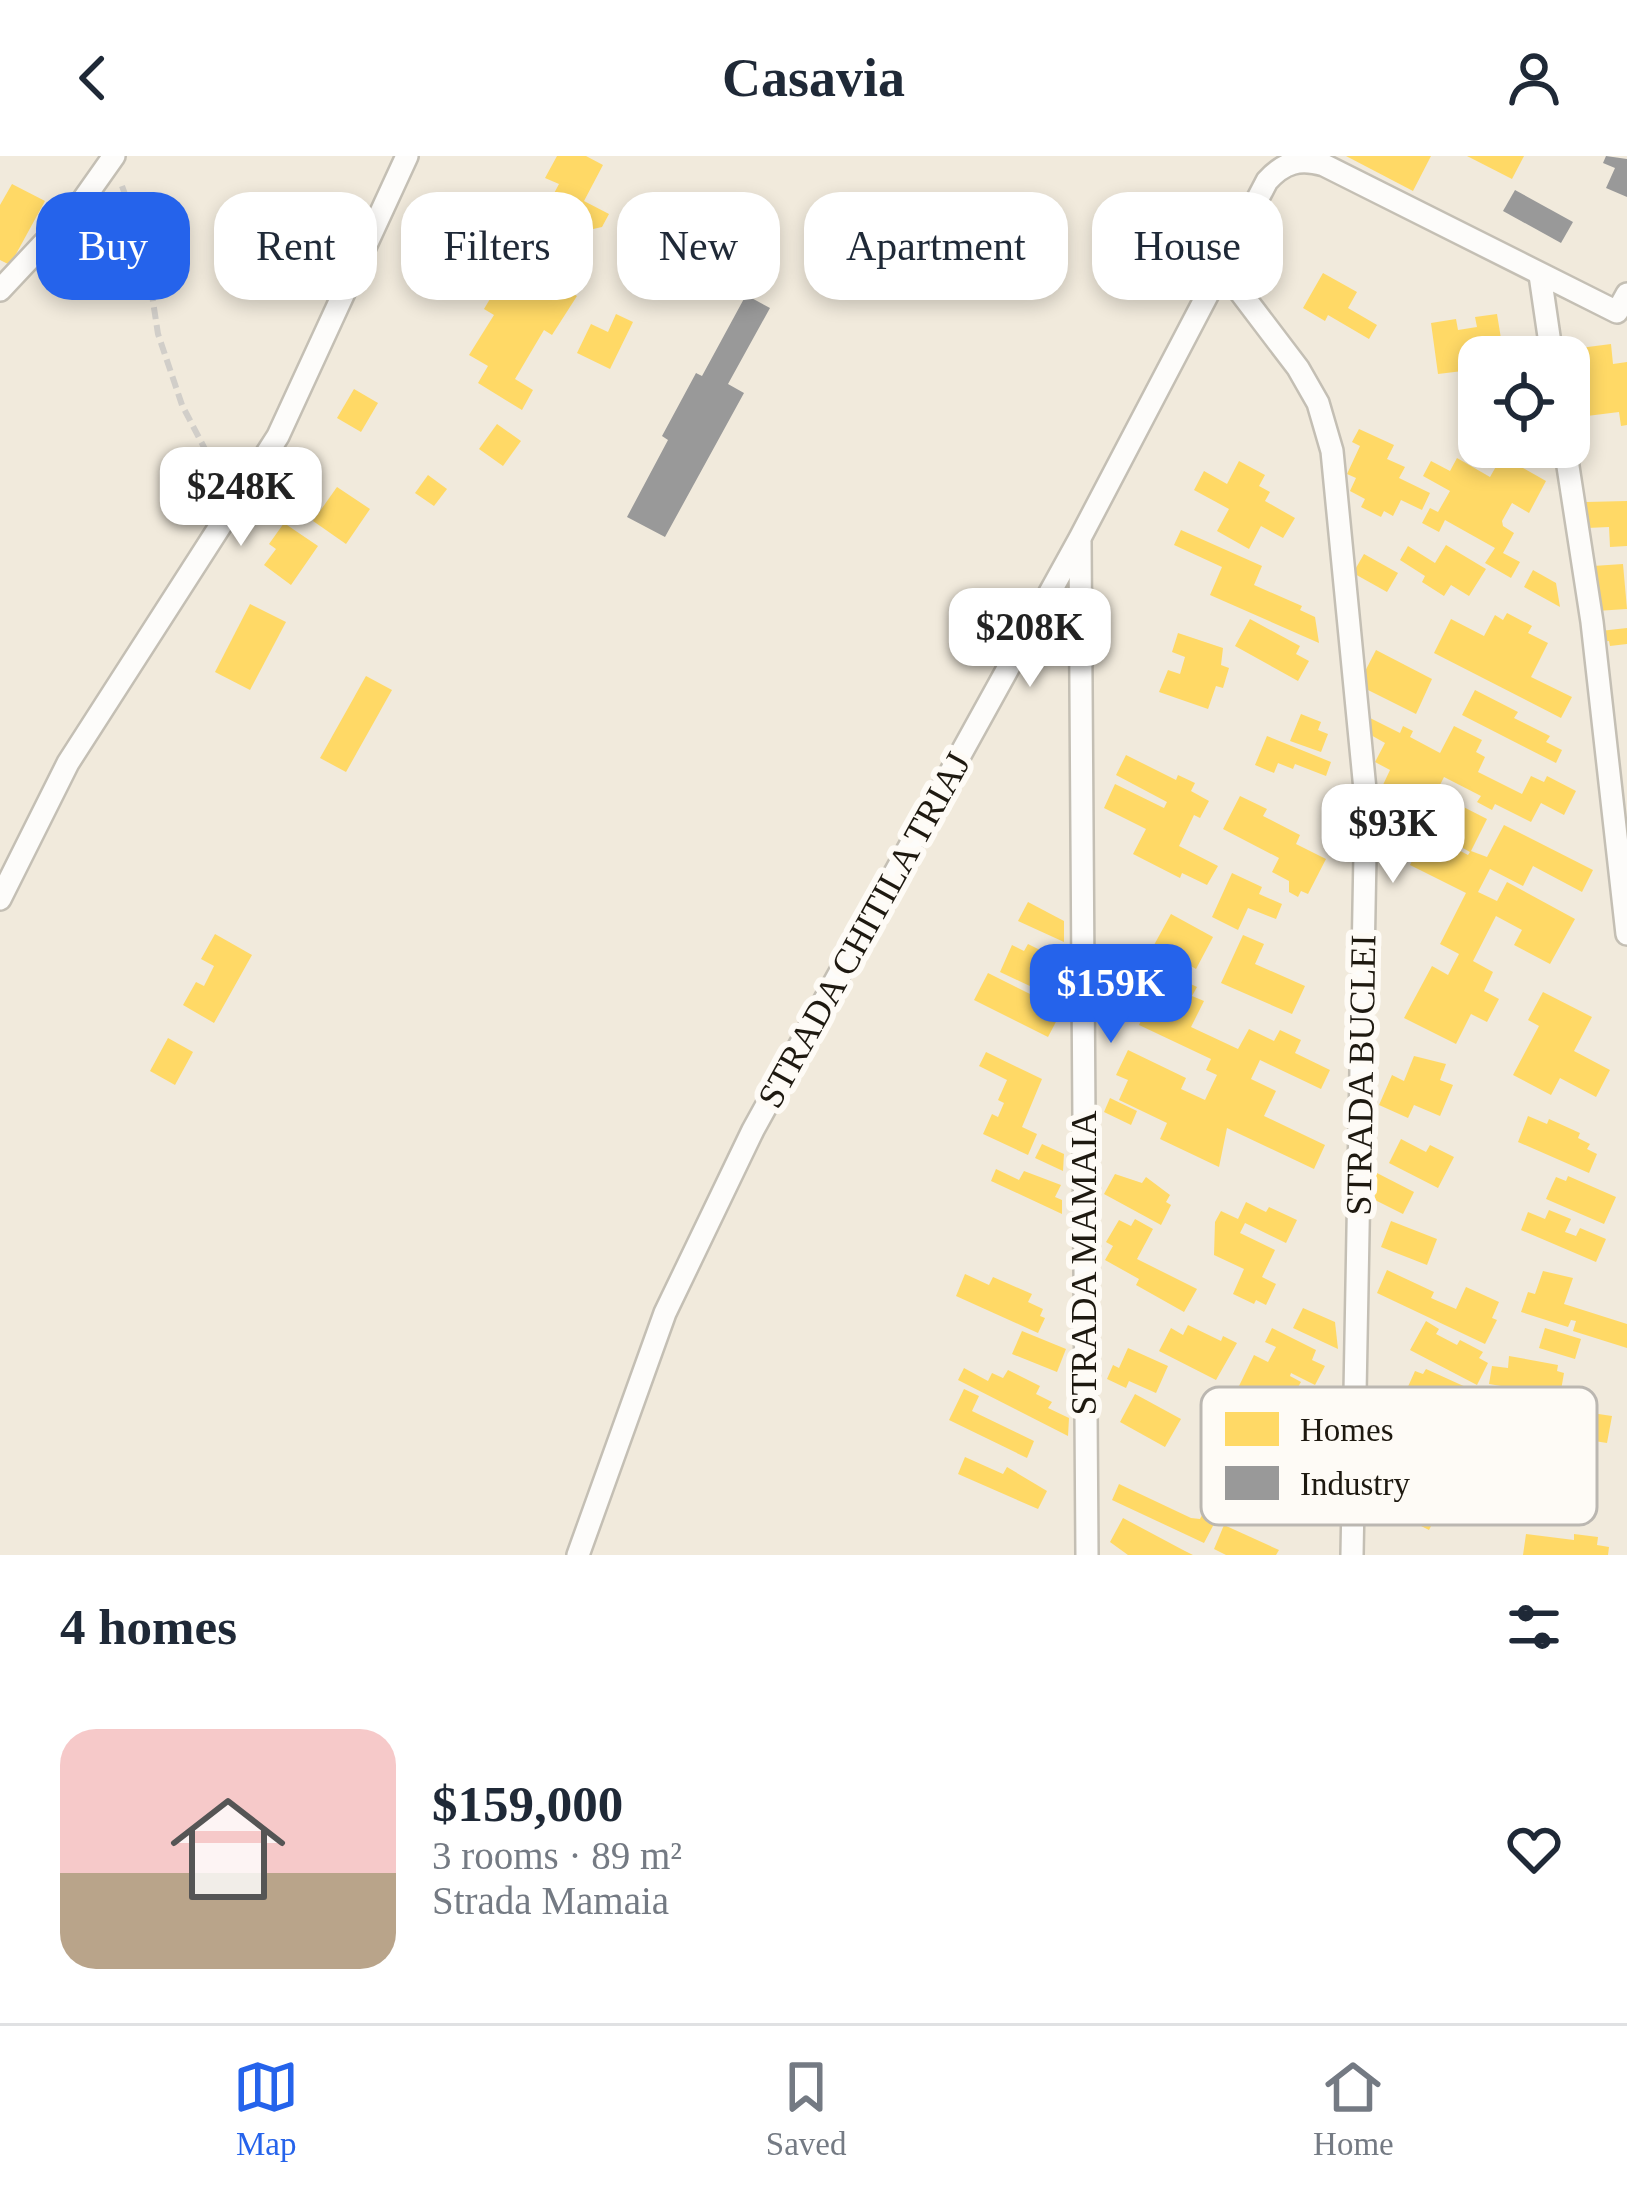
<!DOCTYPE html>
<meta charset="utf-8">
<style>
:root{--surface:#fff;--page:#f2f2f3;--text:#1f2937;--muted:#747a83;--line:#e0e1e3;--accent:#2563eb}
body{margin:0;font-family:"Times New Roman",serif;background:var(--page);color:var(--text);height:100vh;display:flex;flex-direction:column;font-size:45px;white-space:nowrap}
*{box-sizing:border-box;margin:0}
p{font-size:39px;color:var(--muted)}
.icon{flex:none;width:66px;height:66px;fill:none;stroke:currentColor;stroke-width:2;stroke-linecap:round;stroke-linejoin:round}
.map{position:relative;height:1399px;overflow:hidden}
.sheet{display:flex;flex-direction:column;background:var(--surface);flex:1}
.sheet>*{flex:none}
.guide{position:absolute;left:36px;top:36px;width:1557px;height:108px;display:flex;gap:24px}
.controls{position:absolute;left:1458px;top:180px;display:grid;gap:24px}
.controls a{display:grid;place-items:center;width:132px;height:132px;border-radius:24px;background:var(--surface);box-shadow:0 6px 18px #0003;font-size:60px}
.price{position:absolute;translate:-50% -102px;padding:0 27px;border-radius:24px;background:#fff;color:#222;font-size:39px;line-height:78px;filter:drop-shadow(0 3px 6px #0008)}
.price::after{content:'';position:absolute;left:50%;top:72px;width:36px;height:27px;margin-left:-18px;background:inherit;clip-path:polygon(0 0,100% 0,50% 100%)}
.price.current{background:var(--accent);color:#fff}
ul{padding:0;list-style:none}
li{display:flex;align-items:center;gap:36px;height:300px;padding:0 60px}
li span{display:grid;place-items:center;flex:none;width:336px;height:240px;border-radius:36px;color:#555}
li>.icon{margin-inline-start:auto}
span .icon{width:144px;height:144px;fill:#fffc;stroke-width:1}
li b{font-size:51px}
h2{display:flex;justify-content:space-between;align-items:center;height:144px;padding:0 60px;font-size:51px}
.pill{padding:0 42px;border-radius:36px;background:var(--surface);box-shadow:0 6px 18px #0003;font-size:42px;line-height:108px}
.pill.current{background:var(--accent);color:#fff}
header{display:flex;justify-content:space-between;align-items:center;height:156px;padding:0 60px;background:var(--surface);font-size:54px;font-weight:700}
.tabs{display:flex;justify-content:space-around;align-items:center;height:168px;border-top:3px solid var(--line);background:var(--surface);font-size:33px;color:var(--muted)}
.tabs a{display:grid;justify-items:center;gap:6px}
.tabs .current{color:var(--accent)}
.map>svg:first-child{display:block}
</style>
<header><svg class="icon" aria-label="back" viewBox="0 0 24 24"><path d="M15 5l-7 7 7 7"/></svg>Casavia<svg class="icon" aria-label="person" viewBox="0 0 24 24"><circle cx="12" cy="8" r="4"/><path d="M4 21q1-7 8-7t8 7"/></svg></header>
<div class="map">
<svg width="1627" height="1399" viewBox="0 0 1627 1399">
<rect width="100%" height="100%" fill="#f1eadc"/>
<g fill="#ffd966">
<polygon points="557,0 586,0 603,9 584,45 609,58 602,71 593,73 580,98 558,87 551,101 509,79 526,47 538,54 545,40 551,43 559,28 545,22"/>
<polygon points="1346,0 1431,0 1413,35"/>
<polygon points="1467,0 1524,0 1512,23"/>
<polygon points="12,28 45,45 10,109 0,104 0,49"/>
<polygon points="422,64 459,83 449,103 412,84"/>
<polygon points="523,92 550,109 544,119 577,140 552,179 544,174 515,223 533,234 522,254 478,227 488,210 469,199 494,159 484,153 500,126 495,123 512,97 518,101"/>
<polygon points="1323,117 1357,136 1348,152 1377,169 1369,183 1328,159 1325,165 1303,152"/>
<polygon points="616,158 633,166 610,213 577,197 591,168 608,176"/>
<polygon points="1497,158 1504,201 1479,201 1479,213 1438,218 1431,167 1456,163 1458,174 1477,171 1475,161"/>
<polygon points="1611,188 1613,208 1627,206 1627,269 1621,270 1619,256 1587,260 1580,192"/>
<polygon points="354,233 378,247 361,276 337,262"/>
<polygon points="497,268 521,285 503,310 479,293"/>
<polygon points="1359,273 1394,289 1387,303 1405,311 1399,322 1430,337 1422,354 1401,344 1393,360 1384,355 1381,361 1361,351 1365,343 1350,335 1356,322 1347,318 1360,290 1352,286"/>
<polygon points="1502,300 1546,325 1529,357 1512,347 1502,365 1503,370 1514,377 1503,397 1520,406 1511,422 1485,407 1495,392 1445,364 1439,376 1422,367 1430,352 1438,356 1450,335 1423,320 1431,305 1450,315 1457,302 1490,321"/>
<polygon points="1239,305 1265,319 1259,330 1270,336 1265,345 1295,362 1283,382 1261,370 1249,393 1217,375 1229,353 1194,334 1204,315 1227,328"/>
<polygon points="428,319 447,333 434,350 415,337"/>
<polygon points="337,331 370,353 346,388 313,365"/>
<polygon points="1627,345 1627,390 1610,391 1609,371 1587,372 1586,346"/>
<polygon points="284,367 318,390 291,429 264,409 276,393 269,388"/>
<polygon points="1181,374 1262,410 1254,429 1302,450 1300,454 1315,461 1319,487 1210,439 1222,411 1174,389"/>
<polygon points="1446,389 1486,413 1469,440 1451,429 1444,440 1422,426 1425,420 1400,404 1408,390 1435,407"/>
<polygon points="1364,398 1398,417 1387,436 1353,417"/>
<polygon points="1623,408 1627,453 1596,455 1593,410"/>
<polygon points="1533,414 1556,427 1560,451 1524,431"/>
<polygon points="250,448 286,466 250,534 215,516"/>
<polygon points="1507,457 1532,470 1528,477 1548,487 1531,521 1572,541 1561,562 1434,497 1451,463 1484,480 1495,459 1503,464"/>
<polygon points="1250,463 1300,490 1296,498 1309,505 1298,525 1235,490"/>
<polygon points="1627,472 1627,488 1610,490 1609,485 1601,486 1600,475"/>
<polygon points="1178,477 1223,492 1221,509 1229,512 1223,532 1216,530 1208,553 1159,536 1168,514 1180,518 1185,501 1172,496"/>
<polygon points="1376,494 1432,523 1416,558 1358,529"/>
<polygon points="366,520 392,534 346,616 320,602"/>
<polygon points="1475,534 1518,556 1514,562 1550,580 1546,586 1562,594 1556,607 1462,559"/>
<polygon points="1301,558 1321,566 1318,574 1328,578 1321,596 1290,585"/>
<polygon points="1366,560 1400,577 1403,570 1413,575 1410,581 1440,597 1454,570 1482,584 1476,596 1485,601 1478,616 1522,638 1531,620 1544,626 1547,620 1576,635 1564,659 1541,647 1531,666 1495,648 1492,654 1477,646 1481,640 1444,621 1436,637 1487,663 1471,695 1487,701 1504,669 1593,714 1582,736 1533,710 1523,730 1490,713 1478,736 1497,745 1507,726 1575,763 1550,808 1514,789 1522,774 1496,760 1473,805 1493,816 1484,835 1499,843 1487,866 1471,858 1456,888 1404,862 1432,810 1448,819 1459,798 1440,788 1466,737 1410,709 1423,683 1444,693 1447,688 1468,699 1470,696 1427,672 1431,664 1400,648 1403,641 1382,631 1390,614 1375,606 1385,587 1369,578"/>
<polygon points="1267,580 1331,606 1326,620 1295,608 1293,613 1278,607 1274,617 1255,609"/>
<polygon points="1126,599 1176,624 1178,619 1195,627 1191,635 1209,645 1200,662 1194,659 1179,690 1218,710 1207,729 1182,717 1180,722 1133,698 1146,673 1104,652 1115,628 1164,652 1167,646 1116,619"/>
<polygon points="1240,640 1267,653 1263,660 1300,679 1296,688 1326,703 1308,738 1301,735 1298,741 1289,736 1289,725 1272,716 1279,702 1223,673"/>
<polygon points="1232,717 1262,731 1259,738 1282,748 1276,763 1248,752 1238,774 1212,761"/>
<polygon points="1028,746 1064,765 1064,786 1018,765"/>
<polygon points="1171,758 1213,781 1196,813 1154,789"/>
<polygon points="215,778 252,799 214,867 183,849 196,826 204,830 214,810 201,803"/>
<polygon points="1243,779 1264,788 1255,808 1305,830 1292,858 1221,827"/>
<polygon points="1028,788 1060,804 1047,838 1000,816 1012,789 1024,795"/>
<polygon points="1132,810 1151,820 1155,811 1197,831 1192,840 1204,845 1191,871 1238,893 1249,873 1274,885 1280,874 1301,884 1295,897 1330,914 1321,933 1260,904 1251,923 1276,935 1264,960 1325,989 1314,1013 1227,972 1219,1011 1160,983 1167,967 1119,944 1128,924 1116,919 1128,894 1186,922 1181,933 1205,944 1217,919 1206,914 1211,903 1139,869 1148,850 1120,837"/>
<polygon points="988,817 1056,851 1053,857 1059,860 1048,881 974,844"/>
<polygon points="1543,836 1592,861 1574,895 1610,914 1596,941 1560,922 1551,939 1513,919 1539,870 1528,864"/>
<polygon points="168,882 193,896 175,929 150,915"/>
<polygon points="986,896 1042,923 1022,971 1037,978 1028,999 983,978 992,958 998,961 1004,947 998,944 1007,924 979,910"/>
<polygon points="1414,900 1446,908 1440,924 1453,929 1440,960 1414,949 1408,962 1379,949 1392,919 1404,925"/>
<polygon points="1110,942 1137,955 1131,969 1104,956"/>
<polygon points="1528,960 1547,968 1549,963 1580,977 1578,982 1590,988 1587,993 1597,998 1589,1017 1518,986"/>
<polygon points="1401,983 1426,996 1430,989 1454,1001 1438,1032 1389,1007"/>
<polygon points="1042,988 1064,998 1063,1015 1035,1002"/>
<polygon points="996,1013 1019,1024 1024,1015 1061,1029 1055,1041 1062,1044 1062,1058 991,1025"/>
<polygon points="1375,1016 1414,1036 1403,1058 1375,1044"/>
<polygon points="1115,1018 1142,1027 1146,1021 1170,1039 1166,1046 1171,1049 1161,1069 1104,1038"/>
<polygon points="1568,1020 1616,1041 1604,1068 1546,1043 1556,1021 1566,1025"/>
<polygon points="1246,1046 1266,1056 1269,1051 1297,1064 1286,1087 1245,1067 1240,1077 1275,1094 1262,1121 1276,1128 1266,1149 1256,1144 1254,1148 1233,1138 1244,1113 1214,1099 1215,1066 1221,1055 1238,1063"/>
<polygon points="1549,1054 1571,1063 1565,1076 1576,1080 1580,1072 1606,1083 1596,1106 1521,1074 1528,1056 1545,1063"/>
<polygon points="1135,1063 1153,1073 1137,1103 1197,1133 1184,1156 1136,1129 1139,1123 1105,1104 1113,1090 1106,1086 1119,1064 1131,1070"/>
<polygon points="1391,1065 1437,1083 1427,1109 1381,1091"/>
<polygon points="1387,1114 1434,1136 1431,1142 1456,1153 1466,1131 1499,1146 1492,1162 1497,1164 1485,1188 1377,1137"/>
<polygon points="1543,1115 1573,1122 1564,1148 1627,1168 1627,1192 1573,1175 1576,1165 1571,1164 1568,1171 1521,1156 1528,1136 1535,1138"/>
<polygon points="965,1118 989,1129 993,1121 1032,1138 1028,1146 1043,1153 1040,1160 1045,1162 1038,1177 956,1140"/>
<polygon points="1303,1152 1335,1166 1338,1193 1293,1172"/>
<polygon points="1426,1165 1439,1173 1436,1178 1457,1189 1460,1184 1483,1196 1479,1202 1488,1207 1477,1229 1410,1194"/>
<polygon points="1188,1169 1221,1185 1223,1180 1237,1187 1216,1224 1159,1195 1171,1172 1183,1179"/>
<polygon points="1272,1172 1316,1194 1312,1204 1325,1210 1315,1229 1291,1217 1290,1220 1301,1226 1294,1238 1327,1254 1316,1275 1283,1259 1286,1254 1239,1230 1254,1199 1268,1206 1276,1191 1265,1186"/>
<polygon points="1545,1172 1581,1183 1575,1203 1539,1192"/>
<polygon points="1022,1175 1066,1193 1057,1216 1012,1198"/>
<polygon points="1128,1192 1168,1210 1156,1237 1129,1225 1126,1232 1107,1223 1113,1209 1119,1212"/>
<polygon points="1509,1200 1558,1209 1557,1215 1564,1217 1560,1240 1489,1228 1492,1210 1508,1212"/>
<polygon points="964,1212 988,1225 992,1217 1003,1222 1008,1214 1040,1230 1036,1238 1052,1246 1048,1252 1069,1262 1068,1280 958,1224"/>
<polygon points="1426,1213 1479,1237 1473,1248 1489,1255 1482,1272 1474,1269 1465,1289 1435,1276 1437,1271 1398,1253 1415,1215 1423,1218"/>
<polygon points="964,1233 979,1240 972,1255 1034,1285 1027,1302 949,1264"/>
<polygon points="1135,1238 1181,1263 1165,1291 1120,1266"/>
<polygon points="1536,1240 1587,1248 1585,1256 1612,1260 1607,1287 1531,1275"/>
<polygon points="965,1301 1003,1318 1007,1311 1047,1335 1038,1353 958,1318"/>
<polygon points="1119,1328 1191,1362 1200,1363 1202,1359 1215,1366 1204,1387 1112,1344"/>
<polygon points="1400,1328 1442,1349 1429,1374 1389,1354"/>
<polygon points="1123,1362 1183,1394 1193,1399 1128,1399 1110,1386"/>
<polygon points="1224,1369 1279,1394 1276,1399 1226,1399 1214,1393"/>
<polygon points="1526,1378 1574,1384 1574,1378 1598,1381 1597,1389 1609,1391 1608,1399 1523,1399"/>
</g>
<g fill="#999">
<polygon points="1606,0 1627,3 1627,41 1606,32 1615,12 1603,7"/>
<polygon points="1515,34 1573,66 1561,87 1503,55"/>
<polygon points="746,139 770,152 728,228 744,237 665,381 627,361 668,284 662,280 696,217 702,220"/>
</g>
<g fill="none" stroke-linecap="round" stroke-linejoin="round">
<defs>
<g id="street">
<polyline points="1222,112 1298,212 1318,247 1332,295 1366,644 1352,1399"/>
<polyline points="1540,119 1552,201"/>
<polyline points="0,134 78,51 114,0"/>
<polyline points="1565,291 1592,466 1627,778"/>
<polyline points="1080,386 1087,1399"/>
<polyline points="0,743 68,607 278,280 407,0"/>
<path d="M 578,1399 L 665,1157 L 753,974 L 1080,382 L 1267,25 C 1284,6 1300,2 1324,9 L 1617,156 L 1627,138"/>
</g>
</defs>
<use href="#street" stroke="#c4bfb4" stroke-width="26"/>
<polyline stroke="#d1cec9" stroke-width="6" stroke-dasharray="12 6" stroke-linecap="butt" points="122,30 145,93 158,178 182,249 220,322"/>
<use href="#street" stroke="#fdfcfa" stroke-width="21"/>
</g>
<g text-anchor="middle" dominant-baseline="central" stroke-width="12" stroke-linejoin="round" paint-order="stroke">
<g font-size="36" fill="#1e1910" stroke="#fefbf6">
<text transform="translate(864 774) rotate(-61)">STRADA CHITILA TRIAJ</text>
<text transform="translate(1361 919) rotate(-89)">STRADA BUCLEI</text>
<text transform="translate(1084 1107) rotate(-90)">STRADA MAMAIA</text>
</g>
</g>
<rect x="1201" y="1231" width="396" height="138" rx="18" fill="#fefbf6" stroke="#bbb7b1" stroke-width="3"/>
<rect x="1225" y="1256" width="54" height="34" fill="#ffd966"/>
<rect x="1225" y="1310" width="54" height="34" fill="#999"/>
<g font-size="33" fill="#1e1910">
<text x="1300" y="1285">Homes</text>
<text x="1300" y="1339">Industry</text>
</g>
</svg>
<div class="controls">
<a><svg class="icon" aria-label="locate" viewBox="0 0 24 24"><circle cx="12" cy="12" r="6"/><path d="M12 2v4M12 18v4M2 12h4M18 12h4"/></svg></a>
</div>
<b class="price" style="left:241px;top:393px">$248K</b>
<b class="price" style="left:1030px;top:534px">$208K</b>
<b class="price" style="left:1393px;top:730px">$93K</b>
<b class="price current" style="left:1111px;top:890px">$159K</b>
<div class="guide">
<a class="pill current">Buy</a>
<a class="pill">Rent</a>
<a class="pill">Filters</a>
<a class="pill">New</a>
<a class="pill">Apartment</a>
<a class="pill">House</a>
</div>
</div>
<section class="sheet">
<h2>4 homes<svg class="icon" aria-label="filters" viewBox="0 0 24 24"><path d="M4 7h16M4 17h16"/><circle cx="9" cy="7" r="2"/><circle cx="15" cy="17" r="2"/></svg></h2>
<ul>
<li><span style="background:linear-gradient(#f6c9c9 60%,#b9a48a 0)"><svg class="icon" aria-label="home" viewBox="0 0 24 24"><path d="M3 11l9-7 9 7M6 9v11h12V9"/></svg></span><div><b>$159,000</b><p>3 rooms · 89 m²</p><p>Strada Mamaia</p></div><svg class="icon" aria-label="heart" viewBox="0 0 24 24"><path d="M12 20l-8-8c-3-5 5-10 8-4 3-6 11-1 8 4z"/></svg></li>
</ul>
</section>
<nav class="tabs">
<a class="current"><svg class="icon" aria-label="map" viewBox="0 0 24 24"><path d="M3 6l6-2 6 2 6-2v14l-6 2-6-2-6 2zM9 4v14M15 6v14"/></svg>Map</a>
<a><svg class="icon" aria-label="saved" viewBox="0 0 24 24"><path d="M7 4h10v16l-5-4-5 4z"/></svg>Saved</a>
<a><svg class="icon" aria-label="home" viewBox="0 0 24 24"><path d="M3 11l9-7 9 7M6 9v11h12V9"/></svg>Home</a>
</nav>
